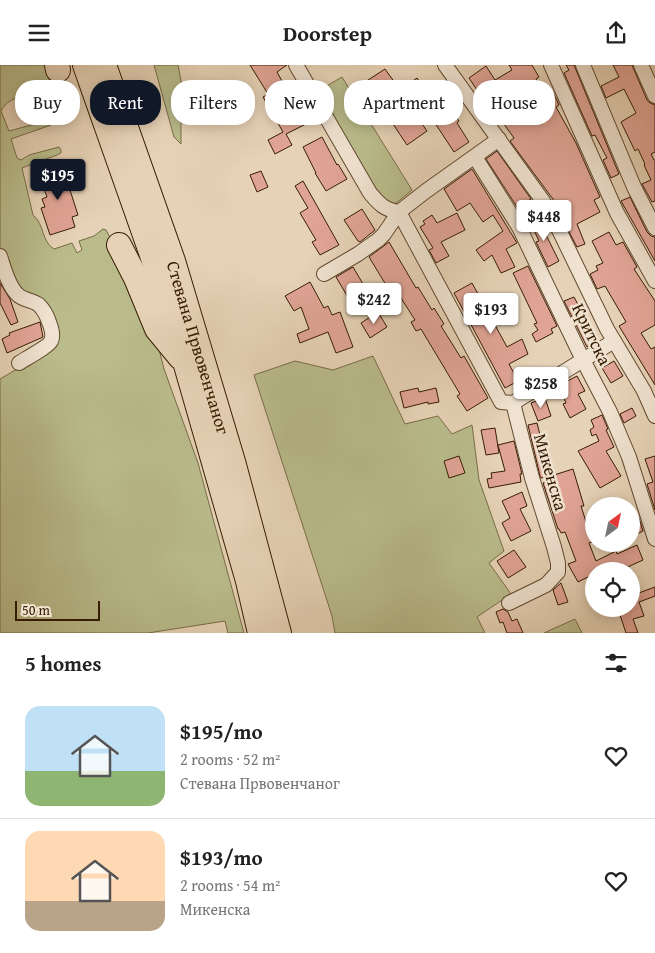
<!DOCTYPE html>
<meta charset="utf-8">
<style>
:root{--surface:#fff;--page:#f6f6f6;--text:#222;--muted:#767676;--line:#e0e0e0;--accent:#111827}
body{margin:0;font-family:"Gentium Book Plus",serif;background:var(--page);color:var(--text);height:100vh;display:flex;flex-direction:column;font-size:19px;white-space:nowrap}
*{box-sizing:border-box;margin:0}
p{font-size:16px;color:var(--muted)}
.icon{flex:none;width:28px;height:28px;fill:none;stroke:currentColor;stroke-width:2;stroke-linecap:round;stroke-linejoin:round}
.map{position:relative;height:568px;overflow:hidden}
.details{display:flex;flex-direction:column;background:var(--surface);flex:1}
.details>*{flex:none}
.banner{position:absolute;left:15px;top:15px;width:625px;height:45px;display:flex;gap:10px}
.needle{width:32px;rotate:33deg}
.fabs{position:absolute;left:585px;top:432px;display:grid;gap:10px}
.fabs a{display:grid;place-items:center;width:55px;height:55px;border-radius:50%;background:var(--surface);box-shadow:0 2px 12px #0003;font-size:25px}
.scale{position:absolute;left:15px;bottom:12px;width:85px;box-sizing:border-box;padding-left:5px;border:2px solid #371d02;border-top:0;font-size:14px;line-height:18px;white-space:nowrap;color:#371d02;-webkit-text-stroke:4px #efe2d0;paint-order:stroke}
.price{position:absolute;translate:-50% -42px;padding:0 11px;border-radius:5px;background:#fff;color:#222;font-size:16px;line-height:32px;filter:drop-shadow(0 1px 2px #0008)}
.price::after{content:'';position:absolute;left:50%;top:30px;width:15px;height:11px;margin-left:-8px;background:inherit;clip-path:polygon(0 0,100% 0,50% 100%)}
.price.active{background:var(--accent);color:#fff}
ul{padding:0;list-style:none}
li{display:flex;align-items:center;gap:15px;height:125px;padding:0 25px}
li+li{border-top:1px solid var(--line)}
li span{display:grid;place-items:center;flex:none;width:140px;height:100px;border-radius:15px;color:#555}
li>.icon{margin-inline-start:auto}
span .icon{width:60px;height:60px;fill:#fffc;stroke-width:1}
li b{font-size:21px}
h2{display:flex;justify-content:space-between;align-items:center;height:60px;padding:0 25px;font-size:21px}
.pill{padding:0 18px;border-radius:20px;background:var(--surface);box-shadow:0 2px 12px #0003;font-size:18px;line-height:45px}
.pill.active{background:var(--accent);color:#fff}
header{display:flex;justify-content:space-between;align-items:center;height:65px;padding:0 25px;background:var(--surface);font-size:22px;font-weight:800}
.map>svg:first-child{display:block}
</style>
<header><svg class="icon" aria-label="menu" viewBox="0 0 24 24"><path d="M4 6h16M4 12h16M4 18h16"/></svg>Doorstep<svg class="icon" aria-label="share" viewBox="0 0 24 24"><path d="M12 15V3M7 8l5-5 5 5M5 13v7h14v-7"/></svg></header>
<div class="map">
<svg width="655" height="568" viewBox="0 0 655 568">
<rect width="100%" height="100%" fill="#e6d2b6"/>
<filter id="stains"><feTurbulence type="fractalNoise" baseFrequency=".004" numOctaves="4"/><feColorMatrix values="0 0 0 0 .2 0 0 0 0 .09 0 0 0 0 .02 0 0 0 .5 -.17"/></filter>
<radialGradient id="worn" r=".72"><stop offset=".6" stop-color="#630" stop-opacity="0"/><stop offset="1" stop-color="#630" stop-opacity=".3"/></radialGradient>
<g fill="#b9bb8b" stroke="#786c46">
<path d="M 0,0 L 51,0 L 56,28 C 39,29 9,28 1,46 L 9,66 L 50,55 L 52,57 L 51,60 L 11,74 L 17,93 L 21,95 L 29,90 L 59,82 L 61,85 L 61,88 L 57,90 L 22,103 L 33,150 C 45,160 41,176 54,184 L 72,178 L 77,188 L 82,185 L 79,176 L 94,171 L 103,164 L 106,165 L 127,204 L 154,264 L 164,304 L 198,398 L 244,568 L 228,568 L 225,556 L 148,568 L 0,568 L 0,314 L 49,285 L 44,246 L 15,227 L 0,192 Z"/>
<polygon points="154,0 178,0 181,16 181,79 174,72"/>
<polygon points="342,12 412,125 395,139 388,137 374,121 318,26"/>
<polygon points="373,291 405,359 438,351 452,369 472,360 479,415 504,486 489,498 511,529 477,552 485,568 335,568 332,551 254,310 295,296 333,305"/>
<polygon points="575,554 582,568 544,568"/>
</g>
<g fill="#e0a495" stroke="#371d02">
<polygon points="250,0 287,0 277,7 306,59 286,69 292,80 275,89 268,75 283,67 263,32 268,29"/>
<polygon points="509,0 532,0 539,12 536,14 546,31 553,27 559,40 556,42 576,78 600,132 594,135 600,147 577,159 585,179 577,182 556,142 558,141 510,76 514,73 498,51 501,49 485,24 479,28 469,13 486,1 495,15 512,5"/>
<polygon points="566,0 574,0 619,109 611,113 603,95 607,93 595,70 592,71 564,8 569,5"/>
<polygon points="613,0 632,0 647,35 650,38 655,40 655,87 651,89 654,95 655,95 655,136 652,137 642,119 651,115 644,100 645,99 638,84 635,86 621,57 636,48 624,24 606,33 601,21 619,12"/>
<polygon points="385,4 400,25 417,13 428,30 410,42 427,66 407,80 365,17"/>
<polygon points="450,43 459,56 457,58 469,77 454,87 433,55"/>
<polygon points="322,72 337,100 338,99 347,114 326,126 315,108 316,108 303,82"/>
<polygon points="497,86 531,134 517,142 486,94"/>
<polygon points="62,100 78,150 72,152 75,162 50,170 41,143 45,142 42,134 47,132 38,108"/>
<polygon points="472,104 517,178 506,184 515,202 501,208 492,190 484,196 476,185 503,166 493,150 483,157 470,138 457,146 444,124"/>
<polygon points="261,106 268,122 257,127 250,110"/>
<polygon points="303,116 339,180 320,190 312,177 316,175 300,148 308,143 295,121"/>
<polygon points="630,132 647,167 651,171 655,172 655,196 621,136"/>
<polygon points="362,144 375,165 360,177 358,176 344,155"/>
<polygon points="457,148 465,165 441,177 449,191 436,198 429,185 433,183 420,162 425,159 423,156 432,150 437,158"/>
<polygon points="537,153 538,156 543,154 548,164 544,166 559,196 548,202 536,177 539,176 530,157"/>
<polygon points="609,167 616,180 623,177 637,202 634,204 655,236 655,260 641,268 651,284 655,282 655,320 619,261 626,257 622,250 605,221 597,224 590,209 598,205 596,201 603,198 592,176"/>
<polygon points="389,177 416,223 418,222 432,245 434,243 444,259 441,261 461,293 464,291 488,333 467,346 457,331 460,329 421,264 416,266 411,257 415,255 399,230 394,233 369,192"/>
<polygon points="528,201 557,261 551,264 553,268 536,277 532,269 538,265 534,259 537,258 513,208"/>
<polygon points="353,202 366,224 349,234 336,212"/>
<polygon points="310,217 324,243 328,241 332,250 340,247 353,282 336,288 328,267 300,278 297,269 309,264 301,242 294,246 285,231"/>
<polygon points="0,218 10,234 18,257 11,260 0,238"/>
<polygon points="472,218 507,282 522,274 528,289 509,299 518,316 505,323 454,228"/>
<polygon points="574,232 597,276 587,282 564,236"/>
<polygon points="378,247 387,262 370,273 361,258"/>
<polygon points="40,257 43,272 7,288 2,274 10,270 9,268"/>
<polygon points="614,296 623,311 611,318 602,303"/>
<polygon points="577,311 585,326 578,329 586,344 570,353 563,339 566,338 558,321"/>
<polygon points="418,323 419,327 436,323 439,337 428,339 428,337 404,343 400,327"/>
<polygon points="545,333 551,351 538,356 531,338"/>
<polygon points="632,343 636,351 624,358 620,349"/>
<polygon points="602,350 608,364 606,365 614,382 606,386 621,411 600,423 578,386 599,376 596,369 592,371 590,365 594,362 591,355"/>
<polygon points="537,358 544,386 547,385 554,410 573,404 584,441 581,441 588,463 594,460 594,476 589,478 596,496 616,486 617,489 637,480 643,495 619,506 609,506 607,503 600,506 594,506 594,509 578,517 568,499 576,496 565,467 561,468 559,464 558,464 543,418 549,415 549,412 553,411 541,413 540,411 528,360"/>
<polygon points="495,363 499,388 486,390 481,365"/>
<polygon points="514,376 522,409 520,409 521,417 489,423 487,414 492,413 491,408 505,406 498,380"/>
<polygon points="459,391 465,408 449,413 444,396"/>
<polygon points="655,391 655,445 647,419 653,417 645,394"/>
<polygon points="522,427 527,441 520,444 531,466 511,476 502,458 510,453 502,436"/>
<polygon points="631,440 639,453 643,466 631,472"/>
<polygon points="514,485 526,502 508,513 497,496"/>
<polygon points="561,518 568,537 558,540 553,525"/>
<polygon points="631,518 633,518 636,529 655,522 655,531 639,537 644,551 633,554 638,568 626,568 618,544 631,544"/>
<polygon points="503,544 508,547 512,556 517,554 523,568 507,568 503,557 500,558 496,547"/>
</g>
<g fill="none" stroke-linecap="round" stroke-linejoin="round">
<defs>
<g id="street">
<path d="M 296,0 L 370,128 C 379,139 385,145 399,147 L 501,337 L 513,338"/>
<polyline points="445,0 543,136 560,167 607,264 644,326 655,351"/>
<polyline points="551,0 617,148 655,216"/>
<polyline points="583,0 634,122 655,163"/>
<polyline points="641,0 655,31"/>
<polyline points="475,92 519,162 583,295 610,347 629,392 655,474"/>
<path d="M 0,191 C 4,203 8,221 18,230 C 23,235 33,235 39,240 C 44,245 47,251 49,257 C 51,262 54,270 51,276 C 49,281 25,294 19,298"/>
<polyline points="324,209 358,189 378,175 384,169 399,147 426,126 499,74"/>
<polyline points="513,338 614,276"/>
<polyline points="509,538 546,520 558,507 558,498 554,482 532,413 513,338"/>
</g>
<g id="highway">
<polyline points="57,0 58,5"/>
<polyline points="85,0 152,190 173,255 248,516 260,568"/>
<path id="s1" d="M 104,0 L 173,196 L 234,400 L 279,568"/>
<polyline points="119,180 136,213 157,264 180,292"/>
</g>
</defs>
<use href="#street" stroke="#634a2f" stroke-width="16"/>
<use href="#highway" stroke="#371d02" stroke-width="26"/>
<use href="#street" stroke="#efe2d0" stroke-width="14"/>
<use href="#highway" stroke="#e6d2b6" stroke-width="24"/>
</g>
<g text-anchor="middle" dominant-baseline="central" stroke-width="5" stroke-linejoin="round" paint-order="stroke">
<g font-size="18" fill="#371d02" stroke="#efe2d0">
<text transform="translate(592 269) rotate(64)">Критска</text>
<text stroke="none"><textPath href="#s1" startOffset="298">Стевана Првовенчаног</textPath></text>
<text transform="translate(551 407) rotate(74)">Микенска</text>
</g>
</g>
<rect width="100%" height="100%" filter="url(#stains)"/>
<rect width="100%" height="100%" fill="url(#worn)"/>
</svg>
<div class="fabs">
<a><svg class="needle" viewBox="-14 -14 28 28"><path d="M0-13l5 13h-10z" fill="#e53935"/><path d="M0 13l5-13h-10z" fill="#767676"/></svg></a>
<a><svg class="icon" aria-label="locate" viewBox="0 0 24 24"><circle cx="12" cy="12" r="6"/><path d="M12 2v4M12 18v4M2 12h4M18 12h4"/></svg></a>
</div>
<div class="scale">50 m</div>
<b class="price active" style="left:58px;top:136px">$195</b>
<b class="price" style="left:544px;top:177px">$448</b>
<b class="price" style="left:374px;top:260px">$242</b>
<b class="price" style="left:491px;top:270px">$193</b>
<b class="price" style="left:541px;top:344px">$258</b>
<div class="banner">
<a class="pill">Buy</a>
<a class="pill active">Rent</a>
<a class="pill">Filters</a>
<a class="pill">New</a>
<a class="pill">Apartment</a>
<a class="pill">House</a>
</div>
</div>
<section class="details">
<h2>5 homes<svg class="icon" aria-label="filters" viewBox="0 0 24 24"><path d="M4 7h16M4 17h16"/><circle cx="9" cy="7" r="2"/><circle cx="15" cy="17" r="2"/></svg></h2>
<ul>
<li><span style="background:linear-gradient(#bfe0f5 65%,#8fb573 0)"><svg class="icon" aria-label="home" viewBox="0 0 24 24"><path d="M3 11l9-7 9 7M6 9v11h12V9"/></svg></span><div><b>$195/mo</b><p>2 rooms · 52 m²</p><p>Стевана Првовенчаног</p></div><svg class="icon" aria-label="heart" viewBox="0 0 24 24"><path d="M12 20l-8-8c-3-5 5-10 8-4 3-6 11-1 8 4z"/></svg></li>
<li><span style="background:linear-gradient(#ffd9b3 70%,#b9a48a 0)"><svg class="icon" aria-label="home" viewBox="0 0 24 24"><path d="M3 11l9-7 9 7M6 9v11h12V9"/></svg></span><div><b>$193/mo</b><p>2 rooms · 54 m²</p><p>Микенска</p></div><svg class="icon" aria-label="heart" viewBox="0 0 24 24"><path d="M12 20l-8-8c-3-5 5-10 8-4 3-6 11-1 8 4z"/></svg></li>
</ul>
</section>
